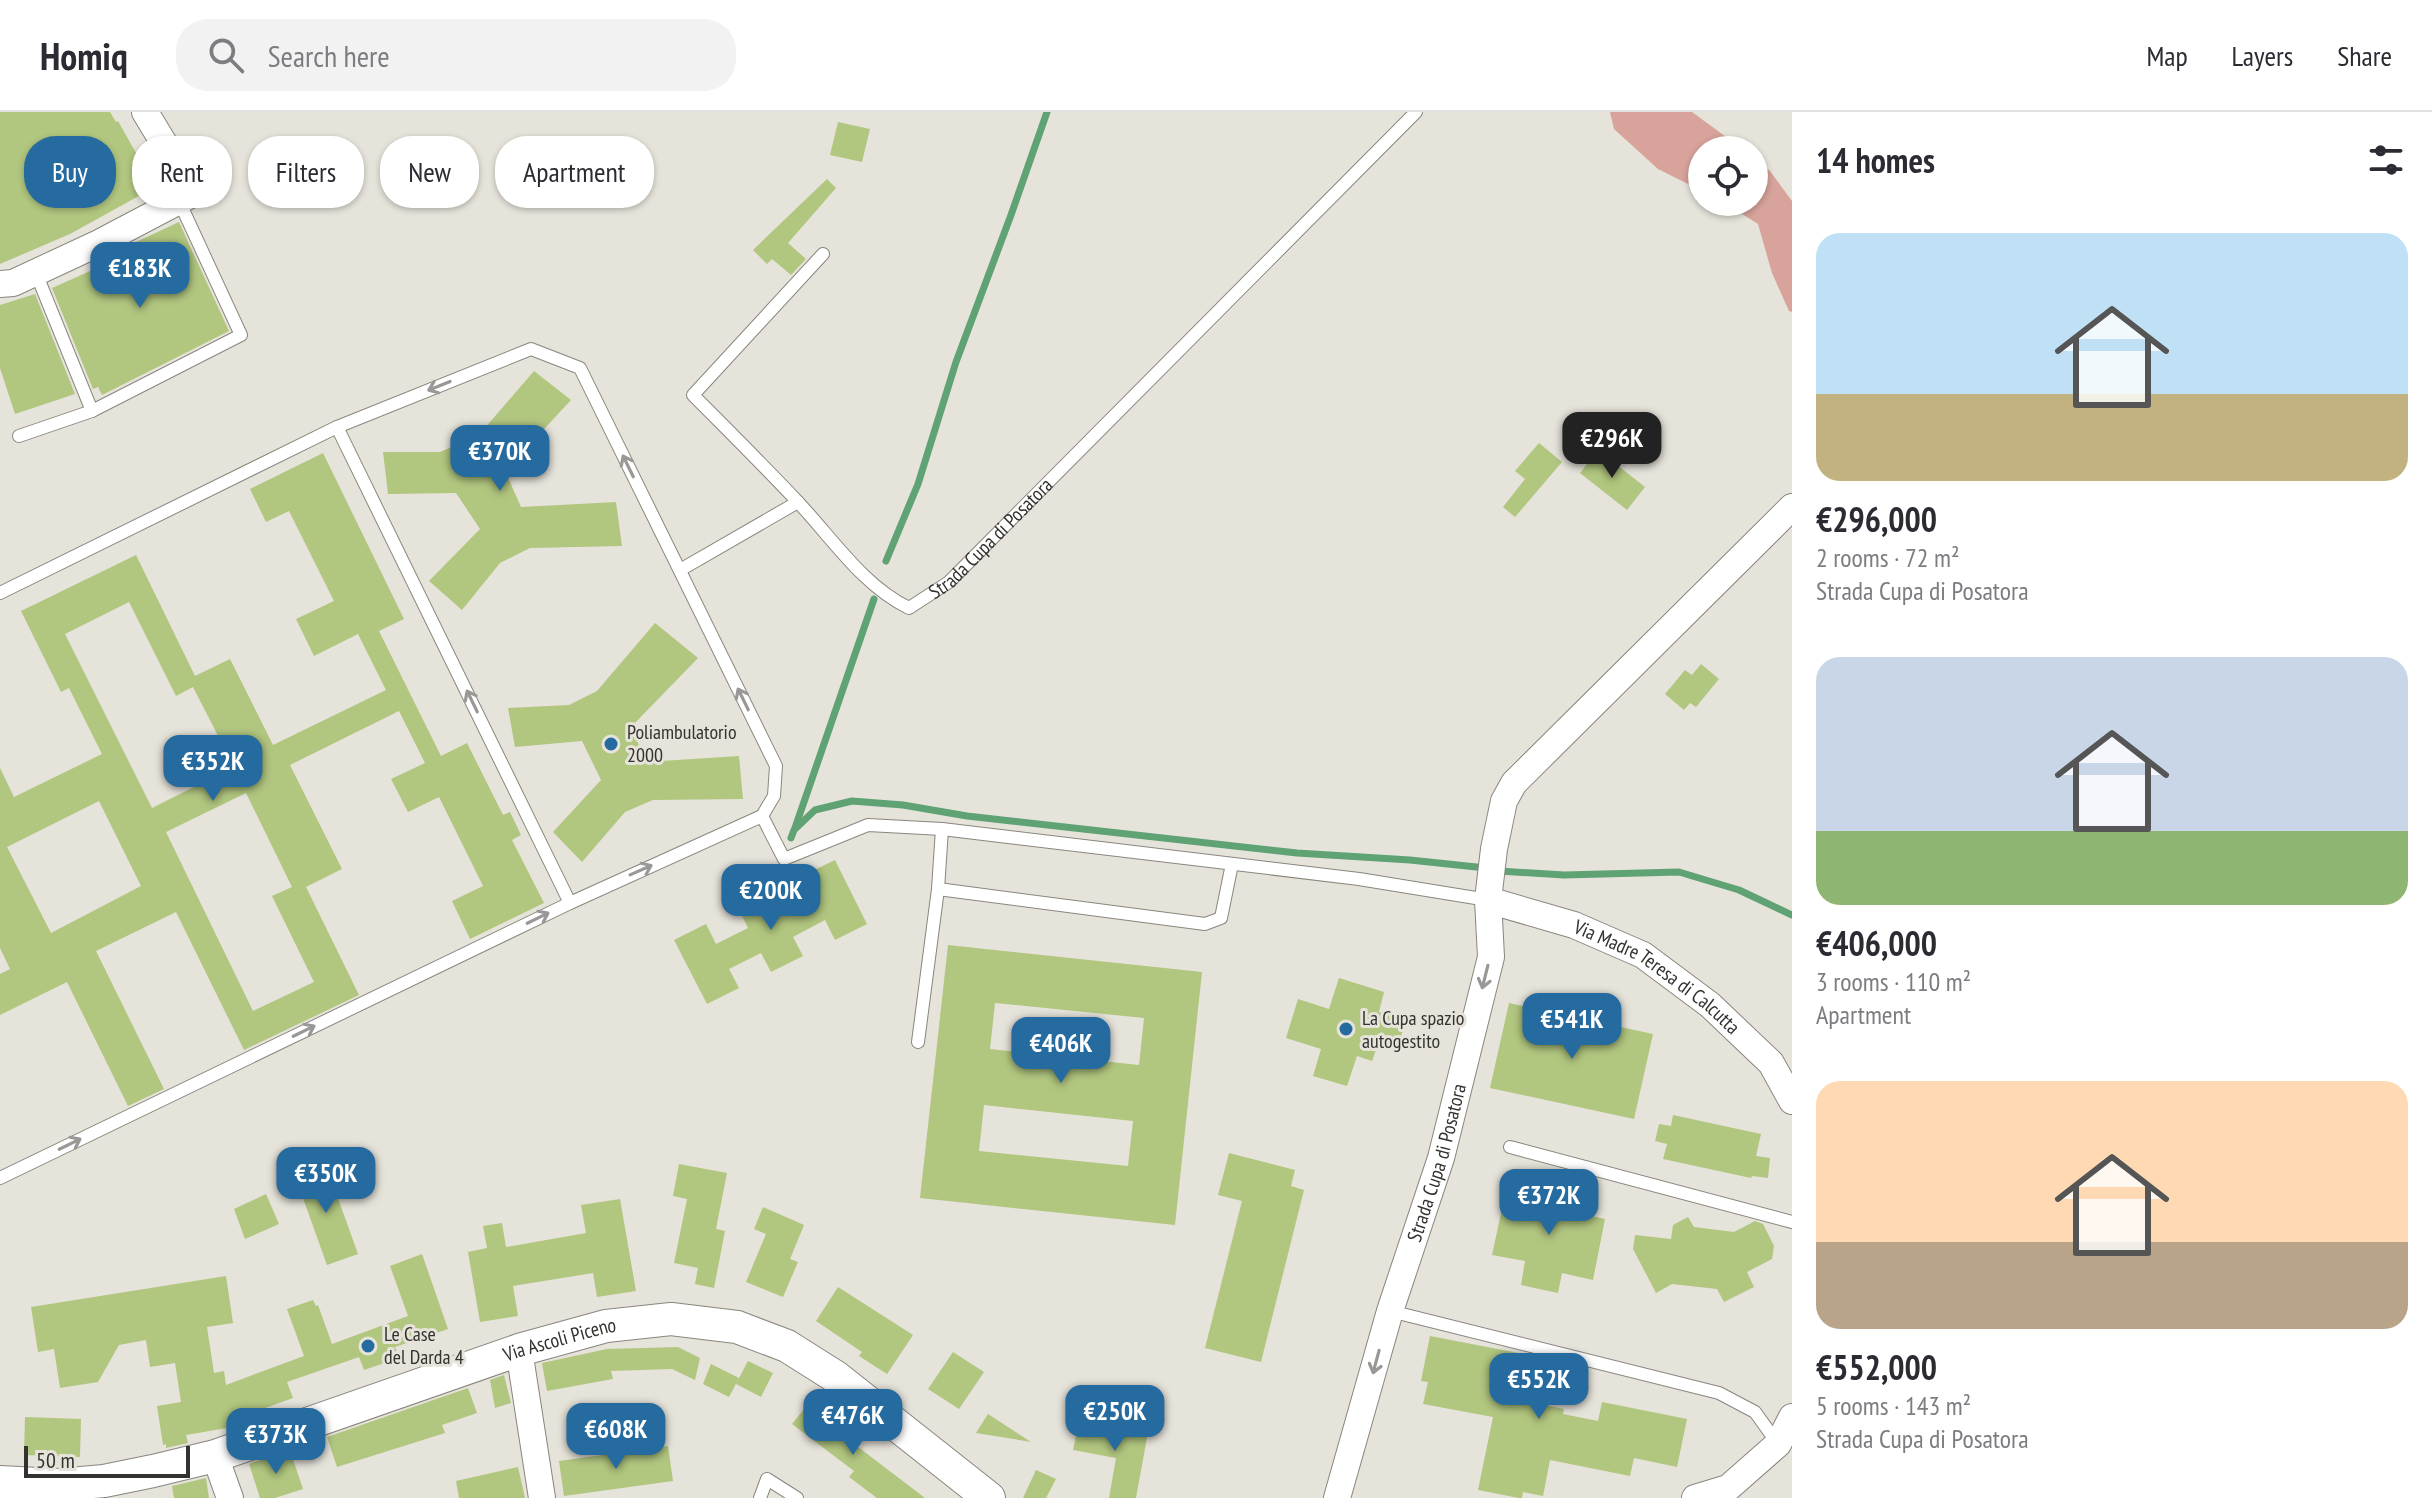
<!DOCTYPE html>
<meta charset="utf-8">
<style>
:root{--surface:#fff;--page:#f2f2f3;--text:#2b2b33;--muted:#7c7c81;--line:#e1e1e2;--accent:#256b9f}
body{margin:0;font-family:"PT Sans Narrow",sans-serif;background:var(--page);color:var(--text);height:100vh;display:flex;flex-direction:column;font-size:30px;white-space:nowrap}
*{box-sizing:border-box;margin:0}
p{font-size:26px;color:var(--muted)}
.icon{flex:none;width:44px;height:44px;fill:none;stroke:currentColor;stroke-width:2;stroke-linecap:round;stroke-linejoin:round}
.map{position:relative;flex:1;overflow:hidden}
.sheet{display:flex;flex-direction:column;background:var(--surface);width:640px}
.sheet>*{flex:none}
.banner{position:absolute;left:24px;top:24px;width:760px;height:72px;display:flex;gap:16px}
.controls{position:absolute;left:1688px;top:24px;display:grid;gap:16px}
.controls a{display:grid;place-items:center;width:80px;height:80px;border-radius:50%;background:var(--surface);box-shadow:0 2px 6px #0004;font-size:40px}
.scale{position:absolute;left:24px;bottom:20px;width:166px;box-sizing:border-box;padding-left:8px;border:4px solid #34322f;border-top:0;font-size:22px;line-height:28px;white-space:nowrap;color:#34322f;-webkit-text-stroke:6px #e6e3da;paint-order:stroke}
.price{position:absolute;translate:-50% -68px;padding:0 18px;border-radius:16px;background:var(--accent);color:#fff;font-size:26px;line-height:52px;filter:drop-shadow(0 2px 4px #0008)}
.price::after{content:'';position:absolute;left:50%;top:48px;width:24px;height:18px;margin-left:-12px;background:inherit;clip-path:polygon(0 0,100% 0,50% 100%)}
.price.active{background:#222;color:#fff}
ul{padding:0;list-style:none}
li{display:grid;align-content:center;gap:16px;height:424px;padding:0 24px}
li span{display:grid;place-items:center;height:248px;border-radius:24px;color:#555}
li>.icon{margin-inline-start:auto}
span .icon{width:144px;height:144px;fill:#fffc;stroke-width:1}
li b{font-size:34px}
h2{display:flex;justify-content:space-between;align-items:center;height:96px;padding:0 24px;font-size:34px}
.tag{padding:0 28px;border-radius:32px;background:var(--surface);box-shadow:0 2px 6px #0004;font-size:28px;line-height:72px}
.tag.active{background:var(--accent);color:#fff}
header{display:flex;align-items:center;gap:48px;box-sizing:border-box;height:112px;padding:0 40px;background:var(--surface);border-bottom:2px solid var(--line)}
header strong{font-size:38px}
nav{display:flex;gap:44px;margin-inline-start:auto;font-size:28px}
.search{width:560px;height:72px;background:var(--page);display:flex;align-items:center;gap:20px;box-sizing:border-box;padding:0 28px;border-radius:32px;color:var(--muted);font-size:30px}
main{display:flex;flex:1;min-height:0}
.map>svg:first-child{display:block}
</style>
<header>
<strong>Homiq</strong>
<div class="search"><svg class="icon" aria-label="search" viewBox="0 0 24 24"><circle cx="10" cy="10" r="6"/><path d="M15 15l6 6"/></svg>Search here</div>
<nav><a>Map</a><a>Layers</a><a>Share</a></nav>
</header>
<main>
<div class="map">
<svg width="1792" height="1386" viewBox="0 0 1792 1386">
<rect width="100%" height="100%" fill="#e6e3da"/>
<g fill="#d7a39a">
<polygon points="1610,0 1692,0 1744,38 1702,38 1702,79 1658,57 1614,17"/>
<polygon points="1754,46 1770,59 1792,89 1792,200 1789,199 1772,161 1758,112 1723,90 1754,90"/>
</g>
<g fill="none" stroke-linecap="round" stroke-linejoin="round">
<g stroke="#5fa274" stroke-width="7">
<polyline points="886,449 918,372 956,250 1011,103 1047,0"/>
<polyline points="795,716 874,487"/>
<polyline points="791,726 794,718 815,698 852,689 903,693 967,704 1297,741 1410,748 1486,756"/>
<polyline points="1499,759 1564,763 1679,760 1739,778 1792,803"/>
</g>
</g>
<g fill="#b1c67f" fill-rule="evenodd">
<polygon points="0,0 110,0 116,10 118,9 155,75 70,122 0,152"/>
<polygon points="838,10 870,17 862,50 830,43"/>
<polygon points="827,67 836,76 788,131 806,147 791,163 772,147 767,152 753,138"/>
<polygon points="179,110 229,219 102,283 98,275 93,277 52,176 126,143 123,136"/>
<polygon points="35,182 75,282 15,302 0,256 0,193"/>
<polygon points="534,259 571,288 505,359 521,395 616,390 622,434 530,436 500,451 462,498 429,469 480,417 456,381 388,382 383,340 440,340 478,324"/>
<polygon points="1539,331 1562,350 1515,405 1503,395 1525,367 1515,359"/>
<polygon points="1598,338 1645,375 1627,398 1580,361"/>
<path d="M 323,341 L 404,507 L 379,519 L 441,644 L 467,631 L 503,703 L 510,700 L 521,723 L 512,728 L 544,791 L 470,827 L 452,789 L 483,774 L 439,685 L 408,700 L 391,667 L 425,651 L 399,599 L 290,653 L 342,757 L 306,775 L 359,883 L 244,938 L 176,800 L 96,839 L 164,977 L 128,994 L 67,870 L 0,903 L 0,862 L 10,857 L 0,836 L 0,656 L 14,685 L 102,642 L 69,576 L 61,580 L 21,499 L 136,443 L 195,564 L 230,547 L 273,633 L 386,578 L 358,522 L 314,544 L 296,507 L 334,489 L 289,399 L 266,410 L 250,377 ZM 129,490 L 176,584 L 193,575 L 234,655 L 152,696 L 65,522 ZM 246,681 L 292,775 L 272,784 L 314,870 L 253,899 L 166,720 ZM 99,689 L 141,774 L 51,821 L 7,735 Z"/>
<polygon points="655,511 698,546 631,615 646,650 739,644 743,687 653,688 625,700 582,750 553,720 601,668 582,629 515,635 508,596 569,593 597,579"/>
<polygon points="1701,552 1719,567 1696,595 1690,591 1684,598 1665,582 1685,558 1692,563"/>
<polygon points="835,748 867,812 835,828 825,808 793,825 803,844 771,860 761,841 729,857 739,876 707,892 674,828 706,812 716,832 748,816 738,796 770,780 780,799 812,783 802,764"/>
<path d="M 948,833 L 1202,860 L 1175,1113 L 920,1086 ZM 995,891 L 1144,906 L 1139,953 L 990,937 ZM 984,993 L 1133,1009 L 1128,1054 L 979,1039 Z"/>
<polygon points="1339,866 1384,880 1379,900 1406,908 1396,940 1377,935 1372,949 1357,944 1347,974 1313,964 1321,937 1286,926 1298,887 1329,897"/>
<polygon points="1509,891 1653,922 1634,1007 1490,976"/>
<polygon points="1673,1003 1761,1022 1756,1044 1770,1046 1768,1066 1752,1064 1751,1066 1663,1047 1667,1032 1655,1029 1659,1012 1671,1014"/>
<polygon points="1229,1041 1295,1058 1291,1074 1304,1078 1261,1250 1205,1236 1242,1089 1218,1083"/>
<polygon points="679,1052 727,1061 716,1117 725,1119 714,1176 695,1172 698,1156 674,1151 687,1087 673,1084"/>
<polygon points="326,1053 358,1142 327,1153 295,1064"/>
<polygon points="1540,1070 1578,1077 1573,1100 1605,1107 1593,1168 1562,1161 1558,1181 1521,1173 1525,1149 1492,1143 1505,1083 1536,1090"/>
<polygon points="266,1082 279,1112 245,1127 234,1097"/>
<polygon points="620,1087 636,1179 597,1185 593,1161 513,1174 518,1204 480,1210 468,1140 487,1136 483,1114 502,1111 506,1135 586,1121 581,1093"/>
<polygon points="763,1095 804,1113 790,1147 798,1150 783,1185 746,1170 766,1122 754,1117"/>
<polygon points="1688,1105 1694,1115 1734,1120 1755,1109 1763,1112 1774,1134 1772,1147 1747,1160 1754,1175 1724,1190 1717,1177 1672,1172 1656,1181 1633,1137 1635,1123 1671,1127 1673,1113"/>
<polygon points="422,1142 448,1217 395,1235 399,1246 364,1258 359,1245 287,1270 293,1286 232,1308 233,1315 186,1323 188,1331 166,1336 166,1332 163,1333 157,1294 181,1290 175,1251 150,1255 146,1228 119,1233 98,1270 60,1276 54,1237 38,1240 31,1195 226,1164 233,1211 207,1215 214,1261 224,1259 226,1273 304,1244 287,1197 313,1188 316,1194 318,1193 332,1232 408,1204 390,1154"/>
<polygon points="838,1175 913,1223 887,1262 859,1244 862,1240 816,1209"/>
<polygon points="1430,1224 1528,1243 1523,1270 1538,1273 1535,1291 1564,1297 1563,1302 1598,1309 1602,1290 1687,1307 1677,1355 1634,1346 1630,1364 1550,1348 1543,1384 1523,1380 1522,1386 1519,1386 1478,1378 1493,1305 1423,1292 1428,1270 1421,1269"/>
<polygon points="678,1235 700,1246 695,1268 672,1257 611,1259 613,1267 547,1279 542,1251 607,1237"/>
<polygon points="953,1240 984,1260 959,1297 928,1277"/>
<polygon points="748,1249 773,1261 761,1285 736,1272"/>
<polygon points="711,1252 739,1266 729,1285 703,1272"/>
<polygon points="504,1263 511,1291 495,1296 490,1268"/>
<polygon points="468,1276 477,1301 442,1313 445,1321 337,1355 327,1325"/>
<polygon points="808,1292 848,1322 845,1325 925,1386 877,1386 849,1365 854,1359 792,1312"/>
<polygon points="988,1302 1031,1330 976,1321"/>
<polygon points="25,1305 81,1307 80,1345 24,1343"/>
<polygon points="1079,1308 1148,1320 1136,1386 1109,1386 1116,1346 1073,1338"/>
<polygon points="668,1334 673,1369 564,1384 559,1349"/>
<polygon points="290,1338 303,1377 275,1386 260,1386 249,1352"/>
<polygon points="518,1355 525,1386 459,1386 456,1369"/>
<polygon points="1036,1358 1056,1367 1046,1386 1023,1386"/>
<polygon points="206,1366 209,1386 174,1386 172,1374"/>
</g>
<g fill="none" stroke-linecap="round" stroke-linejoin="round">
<defs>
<g id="service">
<path id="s1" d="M 823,142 L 693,283 C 728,318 763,353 797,389 C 832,426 863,474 909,496 L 949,470 L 1416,0"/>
<polyline points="36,161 92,299 241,223 179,89"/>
<polyline points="337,315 531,237 580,256 776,654 774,684 762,704 570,791"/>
<polyline points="19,324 92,299"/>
<polyline points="680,458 798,390"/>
<polyline points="0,481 337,315 570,791 0,1066"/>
<polyline points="762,704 784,747 868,713 942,717 1359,767 1488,788"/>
<polyline points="938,777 1205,812 1221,806 1232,752"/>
<polyline points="918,930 938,777 942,717"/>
<polyline points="1510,1035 1792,1110"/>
<polyline points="1390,1199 1719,1281 1755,1300 1778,1332"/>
<polyline points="760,1386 767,1367 797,1386"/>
</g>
<g id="minor">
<polyline points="0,172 13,171 99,131 194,81 145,0"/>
<path id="s2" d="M 1488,788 L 1574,813 L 1643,843 L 1710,893 L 1771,951 L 1792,989"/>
<polyline points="519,1238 542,1386"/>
<polyline points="215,1344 230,1386"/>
<path id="s3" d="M 1337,1386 L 1390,1199 L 1441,1046 L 1491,845 L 1488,788 L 1494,737 L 1504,689 L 1514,671 L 1792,395"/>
<polyline points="1695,1386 1728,1376 1778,1332 1792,1305"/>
</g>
<g id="tertiary">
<path id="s4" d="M 0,1370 L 58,1373 L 104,1369 L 153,1359 L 215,1344 L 519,1238 L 606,1214 L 671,1207 L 737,1215 L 787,1234 L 836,1265 L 989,1386"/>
</g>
</defs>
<use href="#service" stroke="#89867e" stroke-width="14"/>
<use href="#minor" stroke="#89867e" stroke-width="28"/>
<use href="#tertiary" stroke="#89867e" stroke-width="34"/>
<use href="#service" stroke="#fff" stroke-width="12"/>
<use href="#minor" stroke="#fff" stroke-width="26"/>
<use href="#tertiary" stroke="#fff" stroke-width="32"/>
</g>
<defs><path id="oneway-shaft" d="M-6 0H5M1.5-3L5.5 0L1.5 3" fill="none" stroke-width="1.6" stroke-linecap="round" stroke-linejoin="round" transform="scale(2)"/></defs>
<g stroke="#9a9897">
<use href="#oneway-shaft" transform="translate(439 274) rotate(158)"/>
<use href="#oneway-shaft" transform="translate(628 354) rotate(-116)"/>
<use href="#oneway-shaft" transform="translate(743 587) rotate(-116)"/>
<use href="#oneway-shaft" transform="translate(472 589) rotate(-116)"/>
<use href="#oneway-shaft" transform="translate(641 758) rotate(-24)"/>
<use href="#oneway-shaft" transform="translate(538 806) rotate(-26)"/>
<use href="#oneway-shaft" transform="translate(1485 865) rotate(104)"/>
<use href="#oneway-shaft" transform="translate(304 919) rotate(-26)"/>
<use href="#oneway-shaft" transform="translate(70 1032) rotate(-26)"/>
<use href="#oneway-shaft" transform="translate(1376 1250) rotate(105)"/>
</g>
<g fill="#256b9f" stroke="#e6e3da" stroke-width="3">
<circle cx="611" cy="632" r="8"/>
<circle cx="1346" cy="917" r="8"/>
<circle cx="368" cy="1234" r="8"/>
</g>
<g text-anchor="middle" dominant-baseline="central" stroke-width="6" stroke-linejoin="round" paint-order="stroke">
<g font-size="20" fill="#34322f" stroke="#e6e3da">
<text stroke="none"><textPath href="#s1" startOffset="604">Strada Cupa di Posatora</textPath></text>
<text stroke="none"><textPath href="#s2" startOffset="188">Via Madre Teresa di Calcutta</textPath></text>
<text stroke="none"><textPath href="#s3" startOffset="350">Strada Cupa di Posatora</textPath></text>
<text stroke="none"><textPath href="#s4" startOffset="582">Via Ascoli Piceno</textPath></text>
</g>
<g font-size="20" fill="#34322f" stroke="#e6e3da" text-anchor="start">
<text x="627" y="620">Poliambulatorio<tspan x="627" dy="23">2000</tspan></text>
<text x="1362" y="906">La Cupa spazio<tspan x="1362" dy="23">autogestito</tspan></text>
<text x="384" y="1222">Le Case<tspan x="384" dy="23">del Darda 4</tspan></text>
</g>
</g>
</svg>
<div class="controls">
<a><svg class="icon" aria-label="locate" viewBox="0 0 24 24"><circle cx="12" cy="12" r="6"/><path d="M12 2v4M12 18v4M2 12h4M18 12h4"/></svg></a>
</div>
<div class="scale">50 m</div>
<b class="price" style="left:140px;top:198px">€183K</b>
<b class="price active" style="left:1612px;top:368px">€296K</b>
<b class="price" style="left:500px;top:381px">€370K</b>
<b class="price" style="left:213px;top:691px">€352K</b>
<b class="price" style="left:771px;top:820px">€200K</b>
<b class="price" style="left:1572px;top:949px">€541K</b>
<b class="price" style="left:1061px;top:973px">€406K</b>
<b class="price" style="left:326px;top:1103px">€350K</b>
<b class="price" style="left:1549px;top:1125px">€372K</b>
<b class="price" style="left:1539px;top:1309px">€552K</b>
<b class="price" style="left:1115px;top:1341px">€250K</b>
<b class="price" style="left:853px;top:1345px">€476K</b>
<b class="price" style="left:616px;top:1359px">€608K</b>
<b class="price" style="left:276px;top:1364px">€373K</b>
<div class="banner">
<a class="tag active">Buy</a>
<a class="tag">Rent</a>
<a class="tag">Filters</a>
<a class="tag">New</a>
<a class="tag">Apartment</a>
</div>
</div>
<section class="sheet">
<h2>14 homes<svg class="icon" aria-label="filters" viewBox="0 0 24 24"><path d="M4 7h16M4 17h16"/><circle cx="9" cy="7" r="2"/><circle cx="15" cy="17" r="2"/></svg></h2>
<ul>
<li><span style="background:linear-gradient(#bfe0f5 65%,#c2b280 0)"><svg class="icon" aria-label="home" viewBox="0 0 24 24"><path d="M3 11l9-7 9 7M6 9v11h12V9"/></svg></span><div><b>€296,000</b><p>2 rooms · 72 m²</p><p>Strada Cupa di Posatora</p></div></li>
<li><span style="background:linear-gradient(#c9d6e8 70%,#8fb573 0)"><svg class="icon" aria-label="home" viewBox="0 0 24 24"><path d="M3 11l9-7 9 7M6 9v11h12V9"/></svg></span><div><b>€406,000</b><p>3 rooms · 110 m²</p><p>Apartment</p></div></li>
<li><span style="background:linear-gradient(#ffd9b3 65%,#b9a48a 0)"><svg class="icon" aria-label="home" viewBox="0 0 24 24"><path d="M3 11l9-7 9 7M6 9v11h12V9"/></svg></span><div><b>€552,000</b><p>5 rooms · 143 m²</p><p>Strada Cupa di Posatora</p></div></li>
</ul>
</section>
</main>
